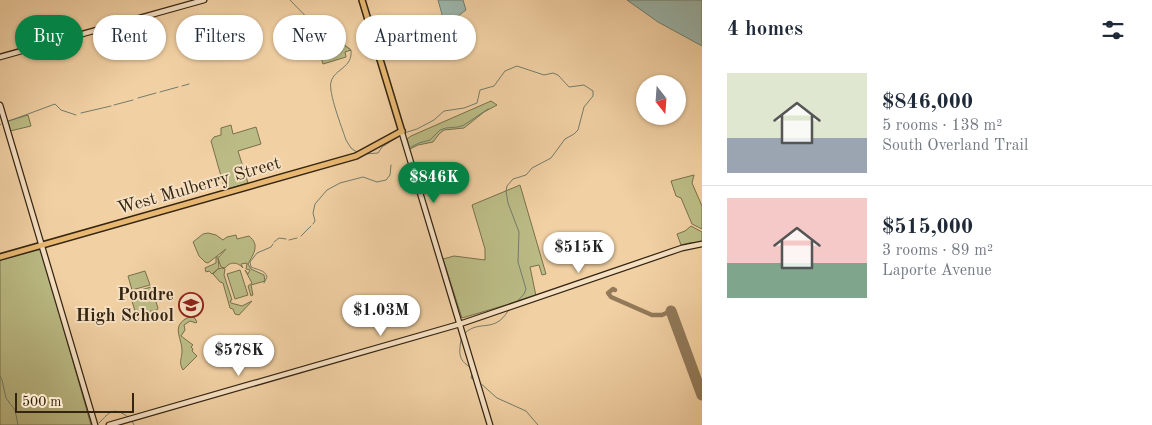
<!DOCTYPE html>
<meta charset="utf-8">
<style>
:root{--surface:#fff;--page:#f6f6f7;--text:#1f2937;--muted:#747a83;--line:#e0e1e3;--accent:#0b8043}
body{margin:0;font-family:"Old Standard TT",serif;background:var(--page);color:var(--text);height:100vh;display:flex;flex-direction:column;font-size:19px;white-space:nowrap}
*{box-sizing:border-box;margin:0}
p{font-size:16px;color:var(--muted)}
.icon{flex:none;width:28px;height:28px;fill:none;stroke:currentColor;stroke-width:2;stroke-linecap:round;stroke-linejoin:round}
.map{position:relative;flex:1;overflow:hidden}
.drawer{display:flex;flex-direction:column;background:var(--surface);width:450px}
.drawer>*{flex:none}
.banner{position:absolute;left:15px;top:15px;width:475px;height:45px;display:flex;gap:10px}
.needle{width:32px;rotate:163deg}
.fabs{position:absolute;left:636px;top:75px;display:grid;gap:10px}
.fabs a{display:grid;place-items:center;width:50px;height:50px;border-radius:50%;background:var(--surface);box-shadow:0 1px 4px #0004;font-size:25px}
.scale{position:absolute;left:15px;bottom:12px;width:119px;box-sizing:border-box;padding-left:5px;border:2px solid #342511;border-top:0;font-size:14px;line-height:18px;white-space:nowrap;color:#342511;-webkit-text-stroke:4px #f6e0c3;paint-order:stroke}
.price{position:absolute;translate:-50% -42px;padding:0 11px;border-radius:18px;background:#fff;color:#222;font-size:16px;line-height:32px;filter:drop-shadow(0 1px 2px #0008)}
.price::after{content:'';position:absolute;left:50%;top:30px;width:15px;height:11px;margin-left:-8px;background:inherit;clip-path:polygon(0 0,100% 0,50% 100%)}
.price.on{background:var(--accent);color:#fff}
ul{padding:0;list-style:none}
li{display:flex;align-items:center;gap:15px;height:125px;padding:0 25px}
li+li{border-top:1px solid var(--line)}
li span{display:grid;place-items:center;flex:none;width:140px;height:100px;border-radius:0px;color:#555}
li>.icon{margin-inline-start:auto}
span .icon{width:60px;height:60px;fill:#fffc;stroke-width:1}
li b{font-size:21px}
h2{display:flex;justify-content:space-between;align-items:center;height:60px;padding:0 25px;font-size:21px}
.tag{padding:0 18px;border-radius:22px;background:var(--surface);box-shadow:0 1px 4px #0004;font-size:18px;line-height:45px}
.tag.on{background:var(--accent);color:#fff}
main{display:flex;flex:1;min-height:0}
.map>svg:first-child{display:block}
</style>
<main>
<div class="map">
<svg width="702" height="425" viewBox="0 0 702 425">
<rect width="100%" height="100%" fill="#f1d0a3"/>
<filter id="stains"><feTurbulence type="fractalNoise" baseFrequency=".004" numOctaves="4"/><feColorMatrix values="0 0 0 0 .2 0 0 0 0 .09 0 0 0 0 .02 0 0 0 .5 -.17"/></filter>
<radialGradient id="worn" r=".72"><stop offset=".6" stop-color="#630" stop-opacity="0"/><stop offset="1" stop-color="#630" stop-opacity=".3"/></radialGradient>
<g fill="#bbbb85" stroke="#78704b">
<polygon points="310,21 322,33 335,38 351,50 345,52 346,57 323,64"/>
<polygon points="491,101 497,105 484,112 464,128 444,130 439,134 433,142 418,145 410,149 407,139 411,136"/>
<polygon points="28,115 31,126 10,131 8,121"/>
<polygon points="231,125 233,134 256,127 261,144 238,151 248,183 225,190 211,141 214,137 221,135 221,128"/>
<polygon points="694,175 692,183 702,206 702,229 692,224 681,198 676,196 671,181"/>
<polygon points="520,185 546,274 542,275 539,265 530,267 536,296 462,318 443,259 454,256 485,260 485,249 472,205"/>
<polygon points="691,226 702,232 702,242 689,243 681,245 677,234 685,231"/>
<path d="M 208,233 L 216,235 L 223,240 L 227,237 L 236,235 L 237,239 L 249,236 C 260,245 254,253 248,264 L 251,269 L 264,275 L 265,281 L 251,285 L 253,295 L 251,296 L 248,286 L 252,283 L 245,270 L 248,274 L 250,270 L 246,269 L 247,263 L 241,264 L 243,268 C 238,262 230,261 225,268 L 221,267 L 218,258 L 219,268 L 212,274 L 209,271 L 206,272 L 205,268 L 216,263 L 216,257 L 219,257 L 226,249 L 208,263 L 205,262 L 199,256 L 193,242 L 203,234 Z"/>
<polygon points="41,249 91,425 0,425 0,260"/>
<polygon points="222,268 225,269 224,275 232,300 230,301 231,303 242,306 252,301 239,315 235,314 233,309 230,308 223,283 220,282 213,274 218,269"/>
<polygon points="240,270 248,295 235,299 227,274"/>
<polygon points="145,271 150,285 132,290 128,276"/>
<polygon points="151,287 158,308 157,310 136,314 131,298 134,292"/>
<path d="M 189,317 L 194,317 L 197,322 L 196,323 L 190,321 L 184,325 L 185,330 L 181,336 L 193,345 L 191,347 L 193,349 L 192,351 L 197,356 L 183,370 C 178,361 182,360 182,351 C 182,337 170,326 189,317 Z"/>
</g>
<g fill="#9bb6ab" stroke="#727c6d">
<polygon points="438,0 463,0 466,10 458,16 445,21 443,18"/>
<polygon points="627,0 702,0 702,46 658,22"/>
</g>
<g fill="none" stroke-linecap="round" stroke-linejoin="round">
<g stroke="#727c6d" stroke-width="1">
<path d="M 290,0 L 322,33 L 335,38 L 351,50 C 353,68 334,69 331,82 C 328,92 342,128 346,140 L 351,148 L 358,153"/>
<polyline points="182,86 189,84"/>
<polyline points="160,92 178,87"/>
<polyline points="138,98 156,93"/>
<polyline points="114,105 133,100"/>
<polyline points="81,113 111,106"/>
<polyline points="9,121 55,104 61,110 76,115"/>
<polyline points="0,125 1,124"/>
<polyline points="404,133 417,129 434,120 444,111 464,108 477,103 480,90 494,86 505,71 517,66 544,75 553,73 558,75 569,87 584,85 593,91 593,96 584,107 578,130 574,134 565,139 551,158 532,168 526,175 513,179 507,186 506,191 508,203 519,232 518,262 526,289 524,294 515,304"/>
<polyline points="411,147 419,143 430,140 440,130 446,128 458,127 464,125 488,109"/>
<polyline points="365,154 378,153 382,147 401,135"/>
<polyline points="313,224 315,221 313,213 315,204 327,190 340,183 363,177 377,182 386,180 390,175 391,165"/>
<polyline points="301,236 311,226"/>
<polyline points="289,240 297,238"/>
<polyline points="274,242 279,238 286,239"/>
<path d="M 264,283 L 267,277 C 265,270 258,270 251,267 L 250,262 L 257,253 L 271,247 L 273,244"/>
<path d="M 465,333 C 480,319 494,334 508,311"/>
<path d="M 461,340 C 459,352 458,360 470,367 L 472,374 L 471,378 L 474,380"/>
<polyline points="0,376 2,380 6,398 15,410 18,425"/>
<polyline points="479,382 497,398 526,411 538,425"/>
<polyline points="132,421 134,425"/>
<path d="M 99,423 C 110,412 113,406 128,417"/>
</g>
<polyline stroke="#927a5a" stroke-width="4.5" points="615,290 613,289 608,293 611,297 652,315 662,315 671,311"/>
<polyline stroke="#927a5a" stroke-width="11" points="671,311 702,395"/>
<defs>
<g id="secondary">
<polyline points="0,57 204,0"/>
<polyline points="0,105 95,425"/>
<polyline points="402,133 490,425"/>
<polyline points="109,425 460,324 682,248 702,244"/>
</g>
<g id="primary">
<polyline points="362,0 402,132"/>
<polyline points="0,257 356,156 402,131"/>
</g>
</defs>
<use href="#secondary" stroke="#342511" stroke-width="7"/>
<use href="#primary" stroke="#342511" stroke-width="8"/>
<use href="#secondary" stroke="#f6e0c3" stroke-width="4.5"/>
<use href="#primary" stroke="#e8b872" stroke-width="5"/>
</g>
<defs>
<symbol id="school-ring" viewBox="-11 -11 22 22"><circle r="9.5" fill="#f6e0c3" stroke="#8f2418" stroke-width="1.5"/><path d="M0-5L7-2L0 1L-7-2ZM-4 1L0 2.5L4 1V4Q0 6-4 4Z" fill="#8f2418"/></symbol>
</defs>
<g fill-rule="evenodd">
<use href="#school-ring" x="177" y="291" width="28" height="28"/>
</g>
<g text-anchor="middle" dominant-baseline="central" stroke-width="4" stroke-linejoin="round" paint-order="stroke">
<g font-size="18" fill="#342511" stroke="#f6e0c3">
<text transform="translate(199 186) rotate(-16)">West Mulberry Street</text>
</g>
<g font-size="18" font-weight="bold" fill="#342511" stroke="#f6e0c3" text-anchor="end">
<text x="174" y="295">Poudre<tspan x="174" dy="21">High School</tspan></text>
</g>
</g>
<rect width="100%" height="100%" filter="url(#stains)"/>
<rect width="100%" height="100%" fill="url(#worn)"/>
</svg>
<div class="fabs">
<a><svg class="needle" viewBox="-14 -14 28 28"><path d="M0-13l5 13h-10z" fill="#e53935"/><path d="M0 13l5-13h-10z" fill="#747a83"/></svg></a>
</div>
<div class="scale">500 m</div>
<b class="price on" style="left:434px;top:204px">$846K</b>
<b class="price" style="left:579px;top:274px">$515K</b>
<b class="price" style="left:381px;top:337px">$1.03M</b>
<b class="price" style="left:239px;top:377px">$578K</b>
<div class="banner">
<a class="tag on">Buy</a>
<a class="tag">Rent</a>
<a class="tag">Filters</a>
<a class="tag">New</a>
<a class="tag">Apartment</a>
</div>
</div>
<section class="drawer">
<h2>4 homes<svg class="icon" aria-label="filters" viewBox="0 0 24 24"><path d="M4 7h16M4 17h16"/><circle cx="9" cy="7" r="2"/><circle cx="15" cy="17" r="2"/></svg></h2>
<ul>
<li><span style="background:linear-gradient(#dfe7d0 65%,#9aa5b1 0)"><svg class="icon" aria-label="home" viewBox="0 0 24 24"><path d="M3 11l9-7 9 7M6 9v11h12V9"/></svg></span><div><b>$846,000</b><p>5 rooms · 138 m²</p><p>South Overland Trail</p></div></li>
<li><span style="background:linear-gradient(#f6c9c9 65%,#7fa58c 0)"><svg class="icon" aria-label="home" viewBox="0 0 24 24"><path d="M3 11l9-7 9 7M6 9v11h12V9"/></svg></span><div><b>$515,000</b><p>3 rooms · 89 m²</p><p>Laporte Avenue</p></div></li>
</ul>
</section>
</main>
